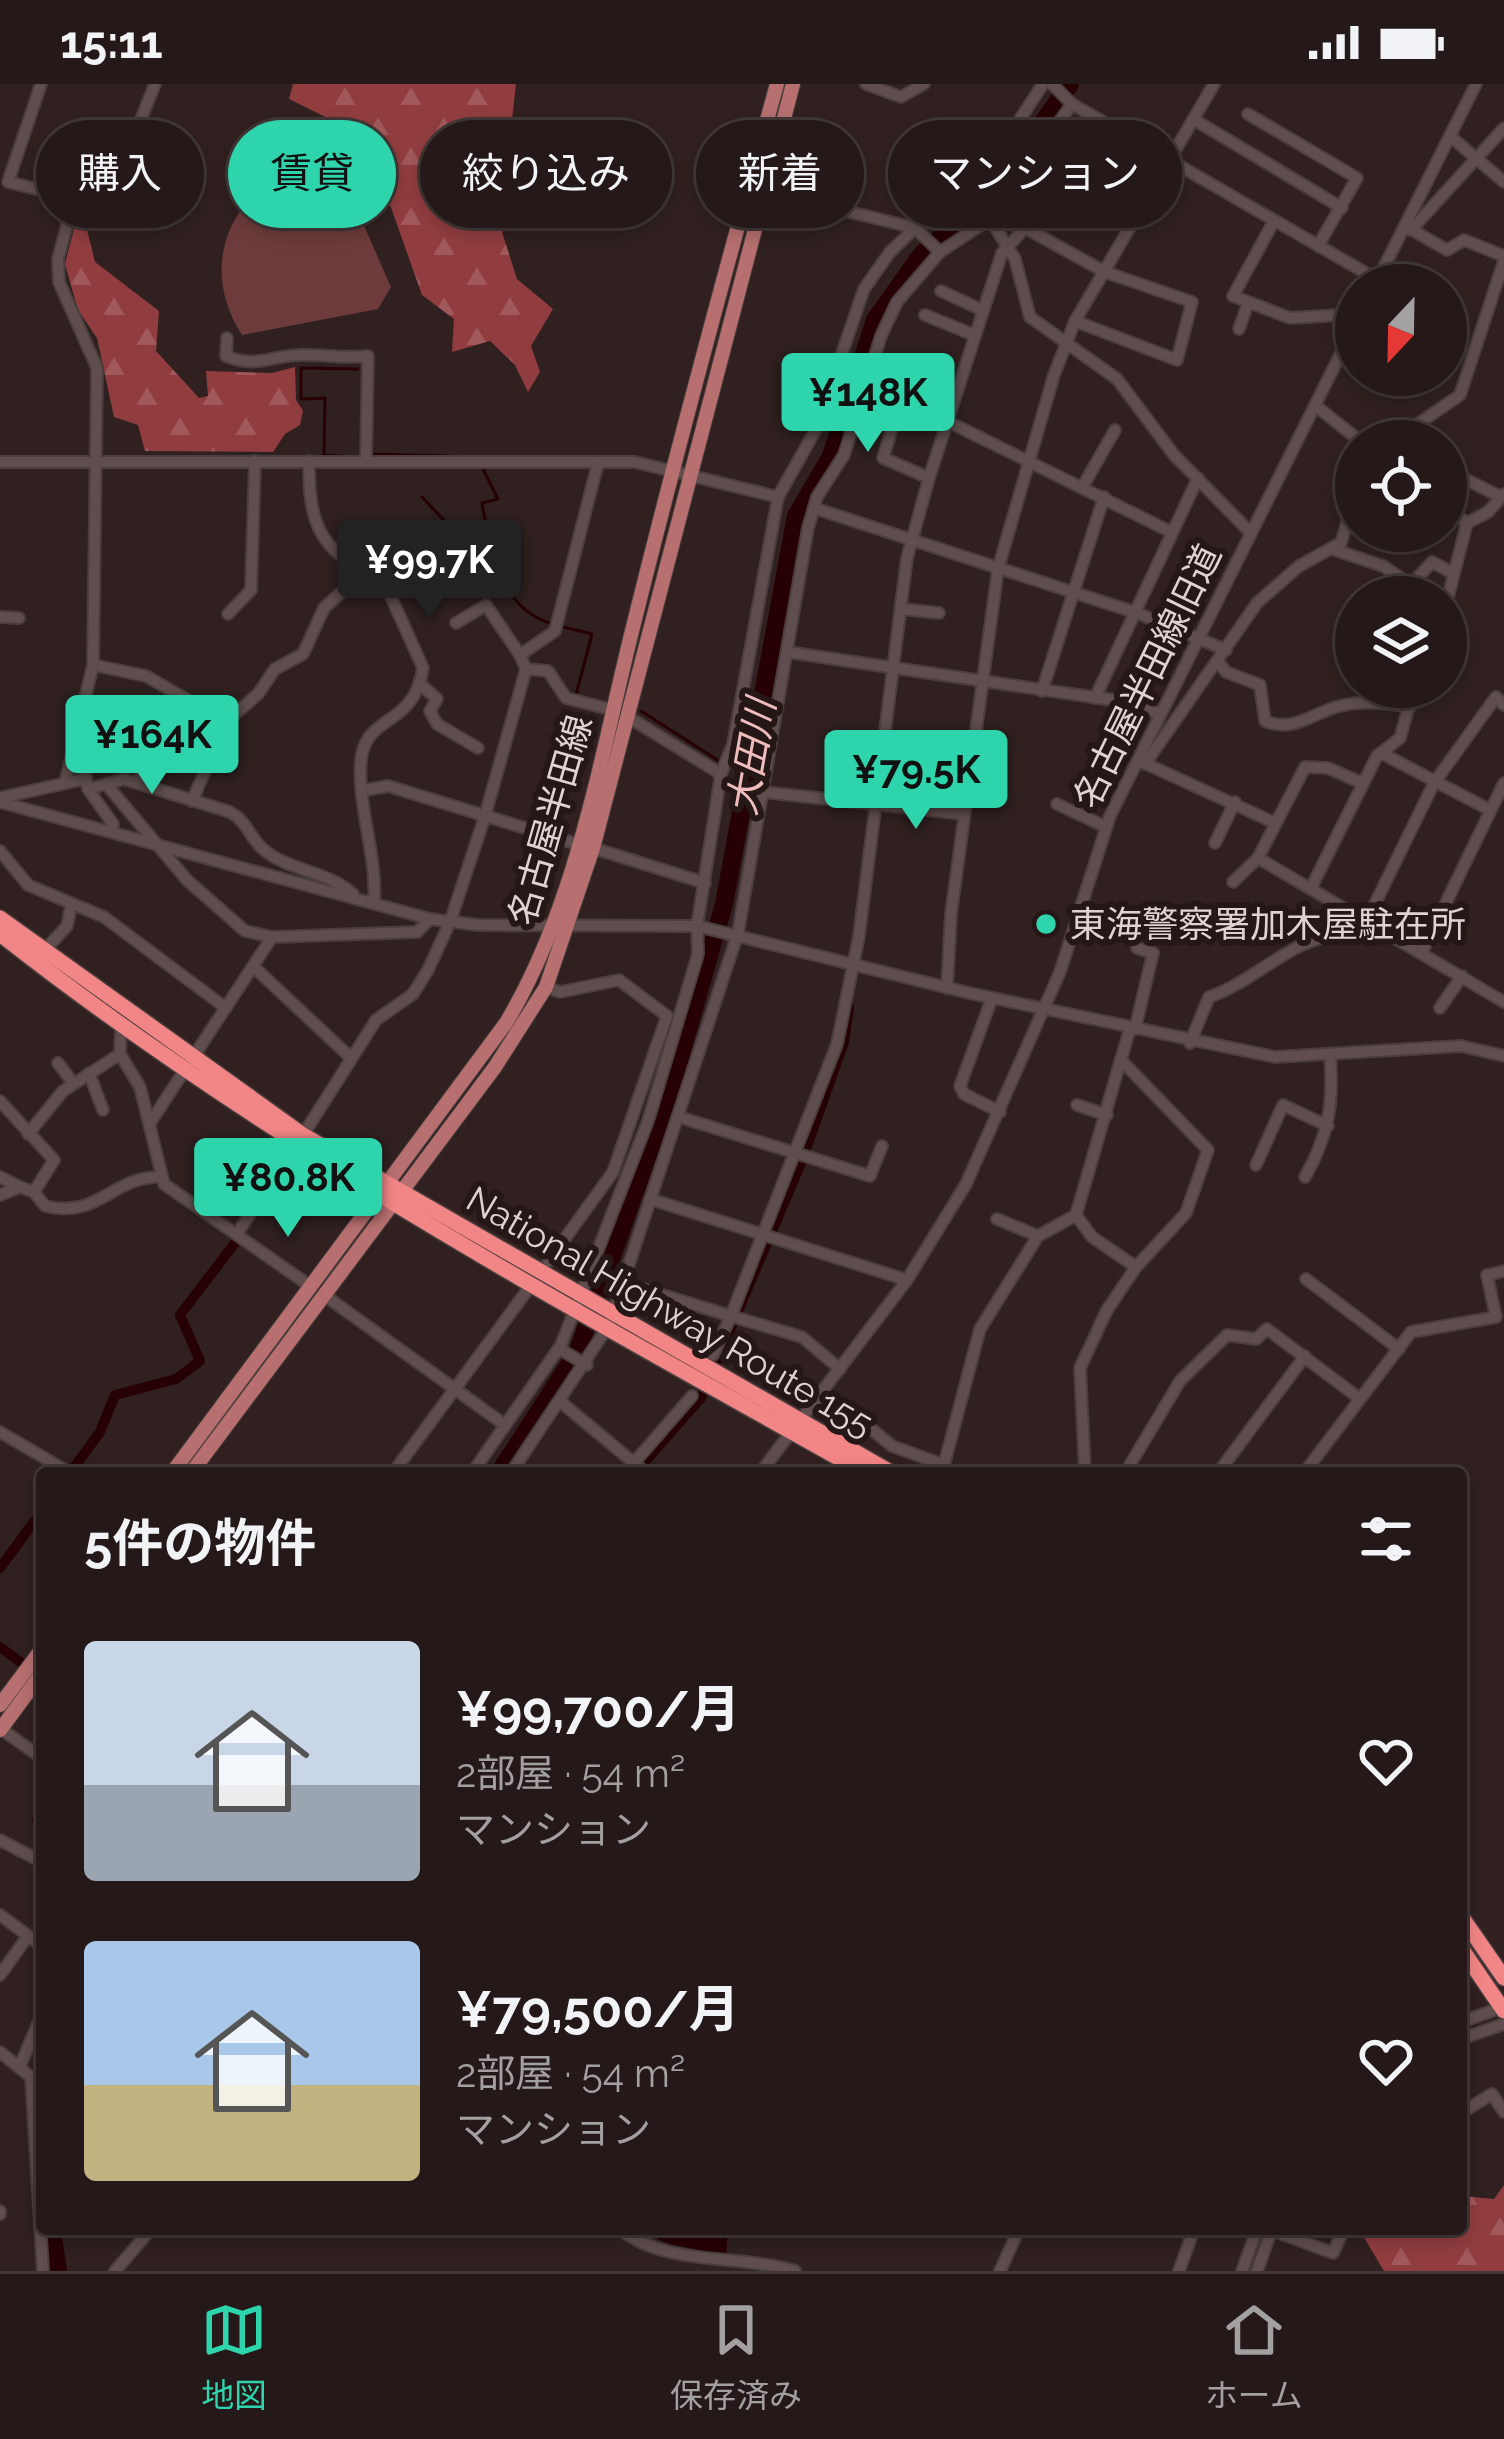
<!DOCTYPE html>
<html lang="ja">
<meta charset="utf-8">
<style>
:root{--surface:#241818;--page:#2c2121;--text:#f1f3f6;--muted:#a3a0a2;--line:#413737;--accent:#2ed4ab}
body{margin:0;font-family:Raleway,"Noto Sans JP",sans-serif;background:var(--page);color:var(--text);height:100vh;display:flex;flex-direction:column;font-size:45px;white-space:nowrap}
*{box-sizing:border-box;margin:0}
p{font-size:39px;color:var(--muted)}
.icon{flex:none;width:66px;height:66px;fill:none;stroke:currentColor;stroke-width:2;stroke-linecap:round;stroke-linejoin:round}
.map{position:relative;flex:1;overflow:hidden}
.panel{position:absolute;left:36px;top:1383px;width:1431px;height:768px;display:flex;flex-direction:column;background:var(--surface);border-radius:12px;box-shadow:0 6px 18px #0003,0 0 0 3px var(--line)}
.panel>*{flex:none}
.hud{position:absolute;left:36px;top:36px;width:1434px;height:108px;display:flex;gap:24px}
.needle{width:78px;rotate:202deg}
.fabs{position:absolute;left:1335px;top:180px;display:grid;gap:24px}
.fabs a{display:grid;place-items:center;width:132px;height:132px;border-radius:50%;background:var(--surface);box-shadow:0 6px 18px #0003,0 0 0 3px var(--line);font-size:60px}
.price{position:absolute;translate:-50% -102px;padding:0 27px;border-radius:12px;background:var(--accent);color:#111;font-size:39px;line-height:78px;filter:drop-shadow(0 3px 6px #0008)}
.price::after{content:'';position:absolute;left:50%;top:72px;width:36px;height:27px;margin-left:-18px;background:inherit;clip-path:polygon(0 0,100% 0,50% 100%)}
.price.current{background:#222;color:#fff}
ul{padding:0;list-style:none}
li{display:flex;align-items:center;gap:36px;height:300px;padding:0 48px}
li span{display:grid;place-items:center;flex:none;width:336px;height:240px;border-radius:12px;color:#555}
li>.icon{margin-inline-start:auto}
span .icon{width:144px;height:144px;fill:#fffc;stroke-width:1}
li b{font-size:51px}
h2{display:flex;justify-content:space-between;align-items:center;height:144px;padding:0 48px;font-size:51px}
.tag{padding:0 42px;border-radius:54px;background:var(--surface);box-shadow:0 6px 18px #0003,0 0 0 3px var(--line);font-size:42px;line-height:108px}
.tag.current{background:var(--accent);color:#111}
.status{display:flex;justify-content:space-between;align-items:center;height:84px;padding:0 60px;background:var(--surface);direction:ltr}
.status svg{height:33px;fill:currentColor}
.tabs{display:flex;justify-content:space-around;align-items:center;height:168px;border-top:3px solid var(--line);background:var(--surface);font-size:33px;color:var(--muted)}
.tabs a{display:grid;justify-items:center;gap:6px}
.tabs .current{color:var(--accent)}
.map>svg:first-child{display:block}
</style>
<div class="status"><b>15:11</b><svg viewBox="0 0 49 12"><path d="M0 12V9h3v3zM5 12V6h3v6zM10 12V3h3v9zM15 12V0h3v12zM26 1h20v11H26zM47 4h2v5h-2z"/></svg></div>
<div class="map">
<svg width="1504" height="2187" viewBox="0 0 1504 2187">
<defs>
<pattern id="forest-firs" width="22" height="20" patternUnits="userSpaceOnUse" patternTransform="scale(3)"><rect width="22" height="20" fill="#913d3f"/><path d="M5 1l3.5 6h-7zM16 11l3.5 6h-7z" fill="#a0585a"/></pattern>
</defs>
<rect width="100%" height="100%" fill="#302020"/>
<g fill="url(#forest-firs)">
<polygon points="293,0 516,0 510,53 555,106 502,148 517,195 553,225 531,262 540,288 528,308 515,281 490,257 452,268 454,235 422,211 366,53 289,15"/>
<polygon points="76,137 86,142 95,178 159,227 156,267 199,314 208,312 206,287 272,289 295,283 296,316 303,327 300,341 285,350 273,368 145,367 138,341 114,333 97,254 78,226 65,180"/>
<polygon points="1504,2101 1504,2187 1384,2187 1359,2145 1461,2145 1461,2112 1494,2115"/>
</g>
<path fill="#6d3b3b" d="M 336,78 L 391,203 L 378,225 L 242,251 C 190,171 243,82 336,78 Z"/>
<polygon fill="#260003" points="637,2145 728,2145 726,2172 666,2159"/>
<g fill="none" stroke-linecap="round" stroke-linejoin="round">
<g stroke="#260003" stroke-width="3">
<polyline points="373,370 477,373"/>
<polyline points="352,373 324,371 325,314 301,315 301,284 358,285"/>
<path d="M 481,381 L 498,415 L 482,419 C 490,465 500,526 553,540"/>
<polyline points="422,413 454,447 462,466 486,455"/>
<polyline points="563,543 592,550 576,611"/>
<polyline points="641,627 719,677"/>
</g>
<g stroke="#260003" stroke-width="10">
<polyline points="70,1389 100,1348 115,1311 176,1295 200,1277 180,1231 238,1155"/>
<polyline points="635,1389 701,1314 801,1079 844,958 849,923"/>
<polyline points="0,1484 42,1427"/>
<polyline points="0,1563 30,1585"/>
<polyline points="42,1729 37,1735 42,1738"/>
</g>
<g stroke="#260003" stroke-width="18">
<polyline points="499,1389 578,1267 668,1015 724,820 796,432 831,372 875,236 921,171 997,103 1070,0"/>
<polyline points="52,2145 58,2187"/>
</g>
<defs>
<g id="minor">
<polyline points="41,0 8,98 65,112 71,126 58,175 59,198 97,284 93,581 66,695"/>
<polyline points="866,0 901,13 924,0"/>
<polyline points="1052,0 1072,20 1378,196"/>
<polyline points="1248,30 1357,94 1318,162"/>
<polyline points="1193,35 1342,124"/>
<polyline points="1450,52 1504,98"/>
<polyline points="765,107 915,144 940,168"/>
<polyline points="71,126 111,111 155,0"/>
<polyline points="990,135 1015,175 1030,233 1117,295 1174,371 1251,449"/>
<polyline points="1274,137 1233,212 1290,234 1356,230"/>
<polyline points="1407,143 1447,166 1464,156 1504,172"/>
<polyline points="1027,145 1105,188 1192,218 1177,276 1075,237"/>
<polyline points="1411,146 1504,44"/>
<polyline points="1375,201 1476,0"/>
<polyline points="941,207 982,226"/>
<polyline points="925,231 974,251"/>
<polyline points="1239,245 1248,219"/>
<path d="M 227,254 L 226,272 C 257,285 273,271 301,271 C 324,270 344,275 368,272 L 366,378"/>
<polyline points="868,298 1171,448"/>
<polyline points="901,314 883,374 929,394"/>
<polyline points="1316,322 1360,357"/>
<polyline points="1393,357 1460,311 1504,177"/>
<path d="M 309,377 C 309,429 314,462 365,487"/>
<polyline points="0,378 635,378 778,413"/>
<polyline points="598,379 555,547 520,571 526,585 548,587 566,614 613,626"/>
<polyline points="1083,402 1115,346"/>
<polyline points="1446,414 1461,393 1501,413"/>
<polyline points="1446,423 1467,439"/>
<polyline points="814,424 1137,529 1226,566"/>
<polyline points="1335,466 1383,482 1411,501 1432,478 1451,488"/>
<polyline points="1446,521 1467,439 1488,428 1504,410"/>
<polyline points="902,525 939,529"/>
<polyline points="228,530 251,506 255,377"/>
<polyline points="0,533 19,534"/>
<polyline points="456,539 486,521 520,571"/>
<polyline points="787,568 1126,618 1161,630"/>
<path d="M 1219,579 L 1226,588 L 1260,601 L 1265,637 C 1294,649 1312,629 1340,622 C 1363,616 1388,619 1410,623"/>
<polyline points="93,581 146,592 226,638"/>
<polyline points="419,599 437,615 430,627 437,640 478,664"/>
<polyline points="1042,607 1104,413"/>
<polyline points="1095,614 1198,394"/>
<polyline points="628,633 721,690"/>
<polyline points="1383,670 1490,726"/>
<polyline points="82,673 88,705 113,740 112,748"/>
<polyline points="1142,678 1275,739"/>
<polyline points="1145,680 1257,519 1299,482 1341,459 1356,409"/>
<polyline points="137,697 165,657"/>
<polyline points="1362,699 1328,684 1305,683 1258,774 1504,918"/>
<polyline points="106,700 187,796 245,847 272,853 417,848 430,835"/>
<path d="M 88,705 L 124,695 L 230,728 C 248,738 249,753 263,765 C 288,787 328,787 353,810"/>
<polyline points="366,706 388,702 577,760"/>
<polyline points="763,708 964,730"/>
<polyline points="0,714 84,695"/>
<path d="M 192,717 L 226,638 L 258,610 L 275,585 L 303,570 L 324,524 L 365,487 L 383,495 L 423,584 C 414,642 370,630 362,670 C 354,710 378,774 374,817"/>
<polyline points="0,718 430,835 478,841 697,842 969,909 1275,973 1461,962 1504,972"/>
<polyline points="1057,720 1106,743"/>
<polyline points="1215,759 1235,718"/>
<polyline points="593,764 705,799"/>
<polyline points="0,767 28,801 104,833 226,924"/>
<polyline points="1233,798 1258,774"/>
<polyline points="1312,802 1377,672 1400,654 1414,603"/>
<polyline points="1368,834 1434,699 1496,613 1504,621"/>
<polyline points="1423,866 1504,699"/>
<polyline points="44,867 67,842 71,823"/>
<polyline points="255,884 350,973"/>
<polyline points="546,903 560,908 619,896 667,932 613,1088 548,1178"/>
<polyline points="947,904 951,830 998,485 1054,291 1075,237 1214,0"/>
<polyline points="992,914 960,1002 964,1010 1000,1028"/>
<polyline points="1440,924 1462,892"/>
<polyline points="121,943 120,970 140,1003 164,1100 310,1202"/>
<polyline points="1135,945 1153,869 1137,864"/>
<path d="M 1190,959 L 1209,913 C 1258,896 1289,855 1341,850 L 1356,828"/>
<polyline points="1121,976 1208,1066 1186,1129 1136,1183"/>
<polyline points="58,979 73,999"/>
<polyline points="89,989 103,1026"/>
<polyline points="0,1017 54,1076 34,1108 20,1103 0,1111"/>
<polyline points="1077,1021 1107,1031"/>
<polyline points="679,1033 870,1092 882,1062"/>
<polyline points="150,1039 272,853"/>
<polyline points="28,1050 63,1007 120,970"/>
<polyline points="303,1051 376,936 413,910 428,886 450,838 485,732 526,585"/>
<polyline points="1256,1081 1283,1021 1328,1042"/>
<polyline points="0,1093 20,1103"/>
<path d="M 1305,1093 C 1329,1051 1334,1018 1330,970"/>
<path d="M 34,1108 L 45,1122 C 99,1135 112,1093 159,1093"/>
<polyline points="650,1115 907,1196"/>
<polyline points="1076,1131 1092,1153 1136,1183 1107,1226 1080,1284 1085,1389"/>
<polyline points="997,1135 1038,1152"/>
<polyline points="238,1148 296,1062"/>
<polyline points="1306,1195 1399,1265"/>
<polyline points="623,1199 731,1232 837,960 859,852 907,474 929,394 1002,169 1070,95 1139,124"/>
<polyline points="324,1211 505,1341"/>
<polyline points="563,1267 587,1281"/>
<polyline points="713,1271 731,1232 802,1253 840,1285"/>
<polyline points="562,1319 646,1389"/>
<polyline points="812,1321 852,1329 892,1362 944,1381 980,1245 1038,1152 1076,1131 1130,944"/>
<polyline points="0,1348 70,1389"/>
<polyline points="393,1389 526,1208"/>
<polyline points="472,1389 561,1261 648,1037 698,870 697,842 721,690 733,660 778,413 816,345 864,205 890,168 1005,58 1043,0"/>
<polyline points="511,1389 609,1241 738,849 808,444 817,413 844,371 881,252 897,218 940,168 990,135 1072,20"/>
<polyline points="625,1389 692,1312"/>
<polyline points="760,1389 907,1196 966,1100 1060,888 1110,732 1356,239"/>
<polyline points="1125,1389 1180,1297 1227,1251 1256,1255 1267,1245 1359,1314"/>
<polyline points="1218,1389 1305,1272"/>
<polyline points="1304,1389 1411,1248 1496,1233 1487,1191 1504,1187"/>
<polyline points="1,1645 42,1674"/>
<polyline points="0,1756 42,1778"/>
<polyline points="0,1831 42,1862"/>
<polyline points="0,1891 28,1852"/>
<polyline points="1461,1938 1503,1923"/>
<polyline points="1461,1955 1504,1940"/>
<polyline points="0,1968 31,1993 43,2187"/>
<polyline points="20,1982 42,1930"/>
<polyline points="1461,2029 1492,2010 1504,2028"/>
<polyline points="0,2127 0,2130"/>
<path d="M 620,2145 C 666,2183 741,2170 795,2187"/>
<polyline points="1271,2146 1333,2169 1344,2145"/>
<polyline points="115,2187 151,2145"/>
<polyline points="1000,2187 1019,2145"/>
<polyline points="1179,2187 1194,2145"/>
<polyline points="1242,2187 1257,2145"/>
<polyline points="1257,2187 1272,2145"/>
</g>
<g id="major">
<path d="M 172,1389 L 506,939 C 579,817 601,668 636,531 C 680,354 728,177 777,0"/>
<polyline points="191,1389 495,983 546,903 593,764 793,0"/>
<polyline points="0,1621 42,1565"/>
<polyline points="0,1646 42,1589"/>
</g>
<g id="highway">
<polyline points="0,834 303,1051 892,1389"/>
<path d="M 0,850 C 268,1061 569,1223 865,1389"/>
<polyline points="1461,1832 1504,1894"/>
<polyline points="1461,1864 1504,1927"/>
</g>
</defs>
<use href="#minor" stroke="#4b3e3e" stroke-width="14"/>
<use href="#major" stroke="#4b3e3e" stroke-width="16"/>
<use href="#highway" stroke="#4b3e3e" stroke-width="18"/>
<use href="#minor" stroke="#5f4e4d" stroke-width="10"/>
<use href="#major" stroke="#b76f6f" stroke-width="14"/>
<use href="#highway" stroke="#f28585" stroke-width="15"/>
</g>
<circle fill="#2ed4ab" stroke="#261717" stroke-width="4.5" cx="1046" cy="840" r="12"/>
<g text-anchor="middle" dominant-baseline="central" stroke-width="12" stroke-linejoin="round" paint-order="stroke">
<g font-size="36" fill="#ded3d2" stroke="#261717">
<text transform="translate(1147 592) rotate(-64)">名古屋半田線旧道</text>
<text transform="translate(550 736) rotate(-74)">名古屋半田線</text>
<text transform="translate(670 1227) rotate(30)">National Highway Route 155</text>
</g>
<g font-size="36" fill="#ded3d2" stroke="#261717" text-anchor="start">
<text x="1070" y="840">東海警察署加木屋駐在所</text>
</g>
<g font-size="39" font-style="italic" fill="#efbdbb" stroke="#261717">
<text transform="translate(751 673) rotate(-80)">大田川</text>
</g>
</g>
</svg>
<div class="fabs">
<a><svg class="needle" viewBox="-14 -14 28 28"><path d="M0-13l5 13h-10z" fill="#e53935"/><path d="M0 13l5-13h-10z" fill="#a3a0a2"/></svg></a>
<a><svg class="icon" aria-label="locate" viewBox="0 0 24 24"><circle cx="12" cy="12" r="6"/><path d="M12 2v4M12 18v4M2 12h4M18 12h4"/></svg></a>
<a><svg class="icon" aria-label="layers" viewBox="0 0 24 24"><path d="M12 4l9 5-9 5-9-5zM3 14l9 5 9-5"/></svg></a>
</div>
<b class="price" style="left:868px;top:371px">¥148K</b>
<b class="price current" style="left:429px;top:538px">¥99.7K</b>
<b class="price" style="left:152px;top:713px">¥164K</b>
<b class="price" style="left:916px;top:748px">¥79.5K</b>
<b class="price" style="left:288px;top:1156px">¥80.8K</b>
<div class="hud">
<a class="tag">購入</a>
<a class="tag current">賃貸</a>
<a class="tag">絞り込み</a>
<a class="tag">新着</a>
<a class="tag">マンション</a>
</div>
<section class="panel">
<h2>5件の物件<svg class="icon" aria-label="filters" viewBox="0 0 24 24"><path d="M4 7h16M4 17h16"/><circle cx="9" cy="7" r="2"/><circle cx="15" cy="17" r="2"/></svg></h2>
<ul>
<li><span style="background:linear-gradient(#c9d6e8 60%,#9aa5b1 0)"><svg class="icon" aria-label="home" viewBox="0 0 24 24"><path d="M3 11l9-7 9 7M6 9v11h12V9"/></svg></span><div><b>¥99,700/月</b><p>2部屋 · 54 m²</p><p>マンション</p></div><svg class="icon" aria-label="heart" viewBox="0 0 24 24"><path d="M12 20l-8-8c-3-5 5-10 8-4 3-6 11-1 8 4z"/></svg></li>
<li><span style="background:linear-gradient(#a9c7e8 60%,#c2b280 0)"><svg class="icon" aria-label="home" viewBox="0 0 24 24"><path d="M3 11l9-7 9 7M6 9v11h12V9"/></svg></span><div><b>¥79,500/月</b><p>2部屋 · 54 m²</p><p>マンション</p></div><svg class="icon" aria-label="heart" viewBox="0 0 24 24"><path d="M12 20l-8-8c-3-5 5-10 8-4 3-6 11-1 8 4z"/></svg></li>
</ul>
</section>
</div>
<nav class="tabs">
<a class="current"><svg class="icon" aria-label="map" viewBox="0 0 24 24"><path d="M3 6l6-2 6 2 6-2v14l-6 2-6-2-6 2zM9 4v14M15 6v14"/></svg>地図</a>
<a><svg class="icon" aria-label="saved" viewBox="0 0 24 24"><path d="M7 4h10v16l-5-4-5 4z"/></svg>保存済み</a>
<a><svg class="icon" aria-label="home" viewBox="0 0 24 24"><path d="M3 11l9-7 9 7M6 9v11h12V9"/></svg>ホーム</a>
</nav>
